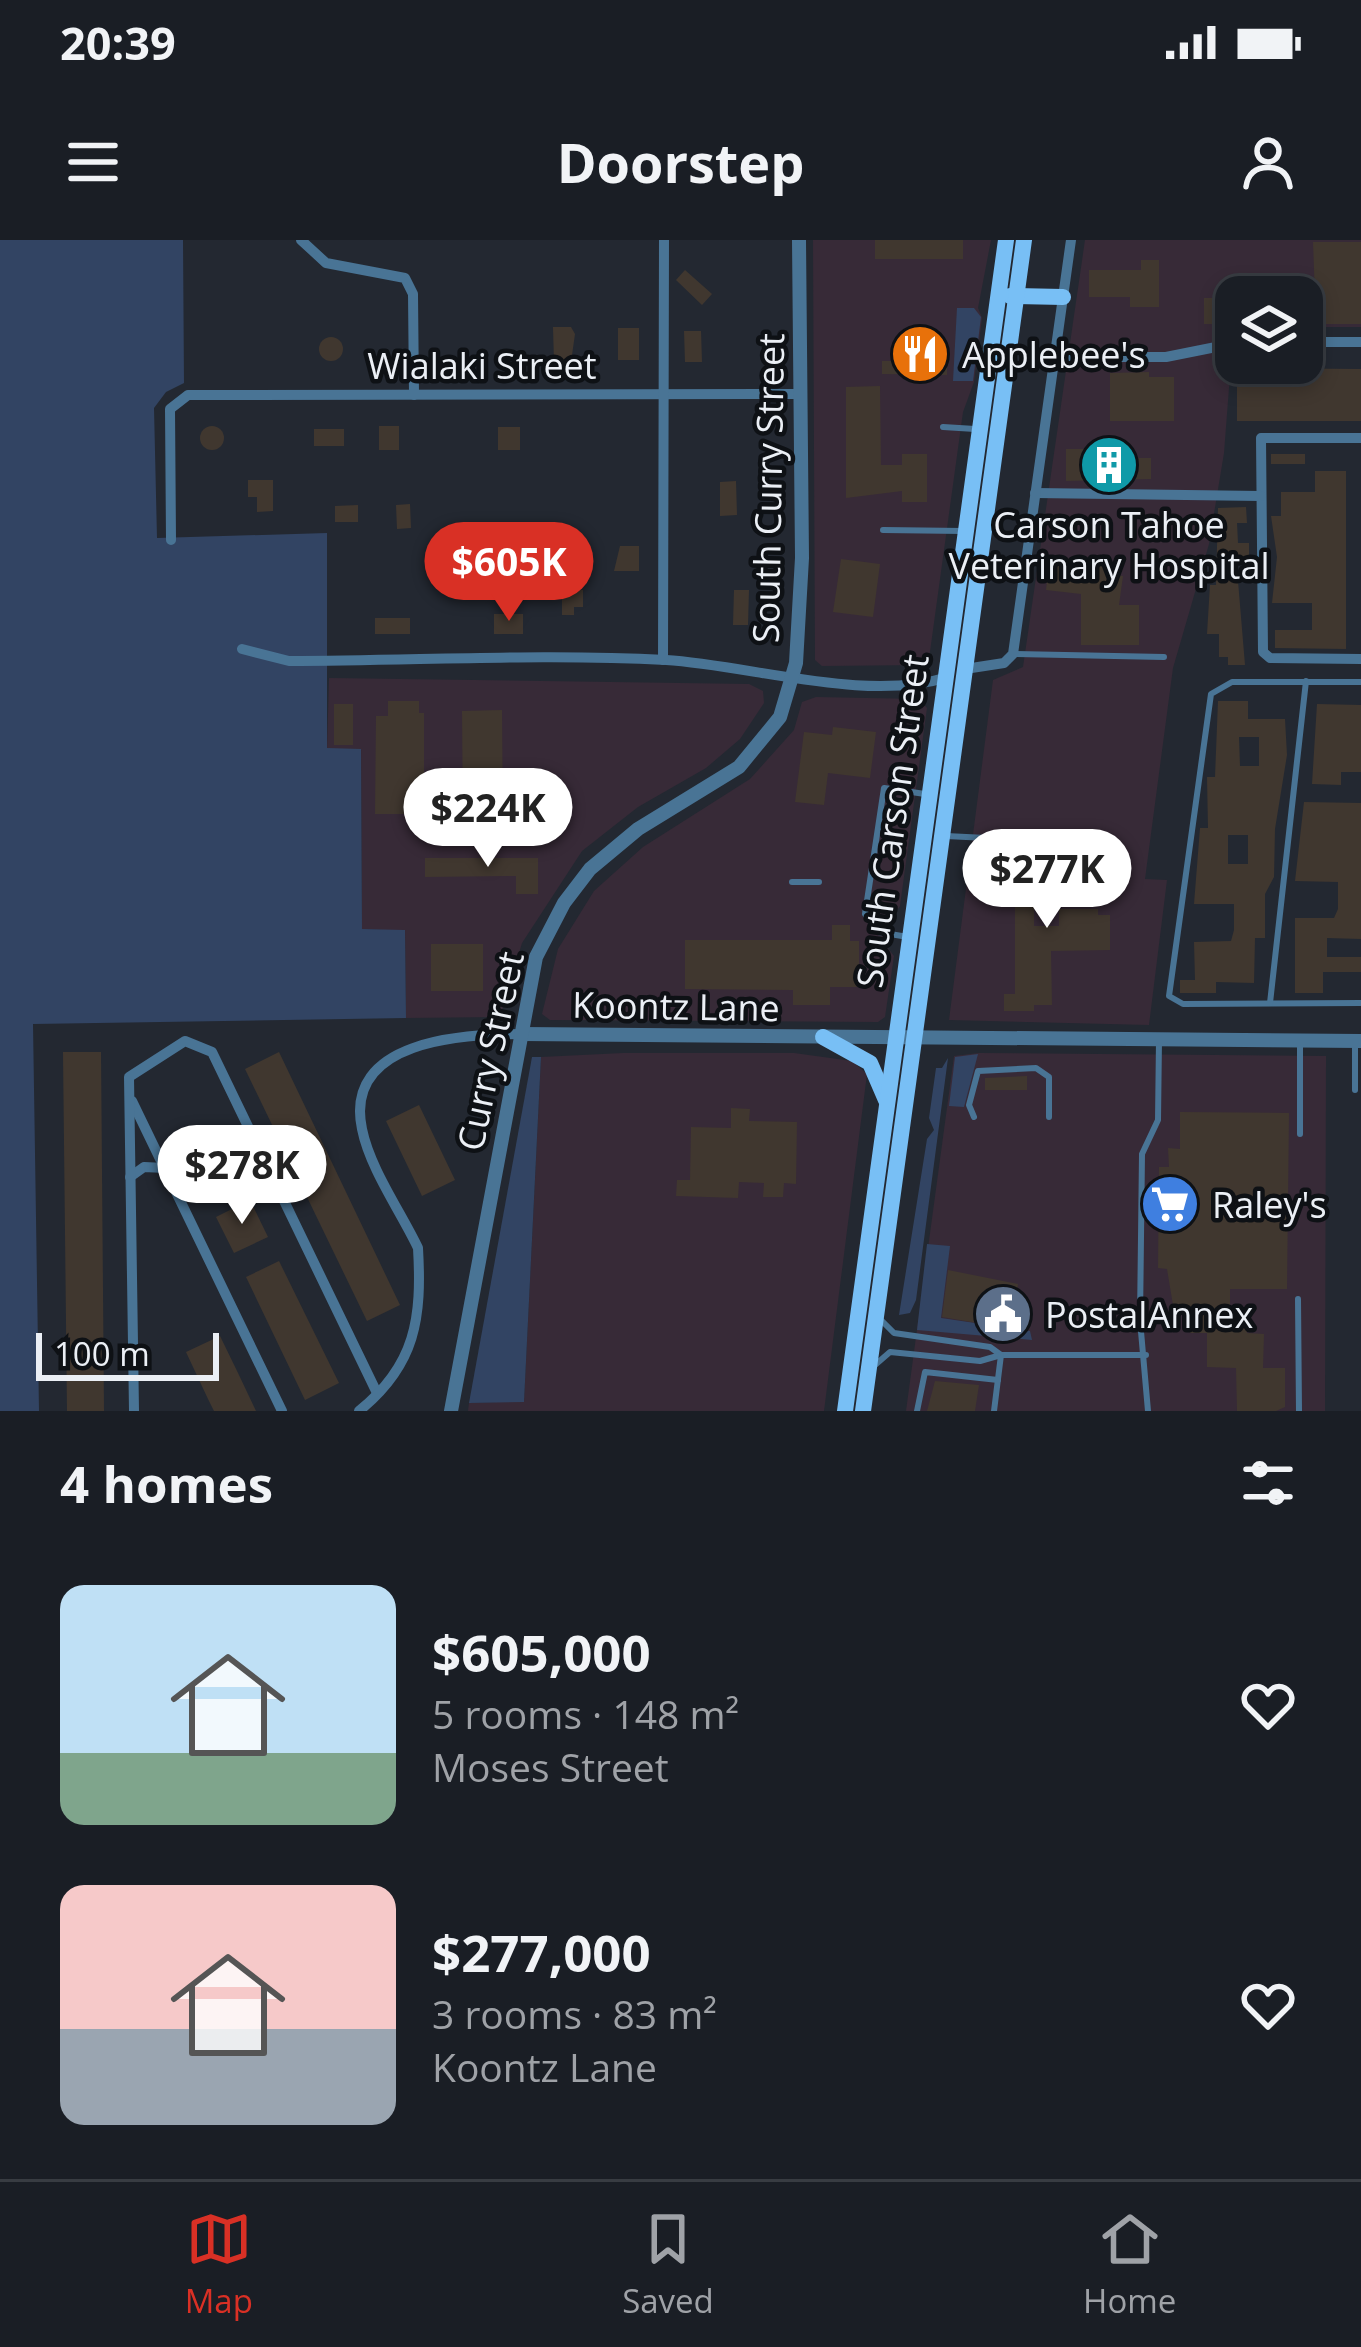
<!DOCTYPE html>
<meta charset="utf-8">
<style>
:root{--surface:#1a1e25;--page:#23272d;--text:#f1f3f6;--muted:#9fa2a7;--line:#383c42;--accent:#d93025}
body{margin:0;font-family:"Open Sans",sans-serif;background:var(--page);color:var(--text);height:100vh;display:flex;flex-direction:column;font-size:45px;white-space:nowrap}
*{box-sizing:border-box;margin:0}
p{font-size:39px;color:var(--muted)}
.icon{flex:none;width:66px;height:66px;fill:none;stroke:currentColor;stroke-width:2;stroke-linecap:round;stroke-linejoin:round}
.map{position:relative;height:1171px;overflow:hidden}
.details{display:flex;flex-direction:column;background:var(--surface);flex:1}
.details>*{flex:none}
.controls{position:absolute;left:1215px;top:36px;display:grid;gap:24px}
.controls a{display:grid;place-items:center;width:108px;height:108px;border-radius:24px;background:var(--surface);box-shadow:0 6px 18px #0003,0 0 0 3px var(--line);font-size:60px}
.scale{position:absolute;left:36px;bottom:30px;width:183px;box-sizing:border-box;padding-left:12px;border:6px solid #ebeff5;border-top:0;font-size:33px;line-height:42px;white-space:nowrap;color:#ebeff5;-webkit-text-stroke:9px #0e1115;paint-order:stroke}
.price{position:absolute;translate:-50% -102px;padding:0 27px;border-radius:42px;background:#fff;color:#222;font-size:39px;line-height:78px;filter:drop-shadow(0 3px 6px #0008)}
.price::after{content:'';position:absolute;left:50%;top:72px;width:36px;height:27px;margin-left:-18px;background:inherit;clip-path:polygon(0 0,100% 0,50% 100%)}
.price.selected{background:var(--accent);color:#fff}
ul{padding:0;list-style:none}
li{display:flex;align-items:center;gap:36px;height:300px;padding:0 60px}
li span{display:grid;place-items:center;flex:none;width:336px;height:240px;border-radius:24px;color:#555}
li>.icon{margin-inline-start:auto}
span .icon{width:144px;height:144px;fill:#fffc;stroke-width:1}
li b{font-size:51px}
h2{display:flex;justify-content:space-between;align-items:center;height:144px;padding:0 60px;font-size:51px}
.status{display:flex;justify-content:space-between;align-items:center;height:84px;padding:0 60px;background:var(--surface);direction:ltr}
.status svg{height:33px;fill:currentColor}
header{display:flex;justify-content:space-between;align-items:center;height:156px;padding:0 60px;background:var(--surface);font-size:54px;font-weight:700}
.tabs{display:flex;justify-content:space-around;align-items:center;height:168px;border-top:3px solid var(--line);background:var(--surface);font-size:33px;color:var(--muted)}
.tabs a{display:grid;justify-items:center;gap:6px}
.tabs .selected{color:var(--accent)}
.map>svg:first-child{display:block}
</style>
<div class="status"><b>20:39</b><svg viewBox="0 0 49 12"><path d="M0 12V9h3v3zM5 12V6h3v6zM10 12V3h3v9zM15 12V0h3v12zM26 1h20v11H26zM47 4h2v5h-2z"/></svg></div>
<header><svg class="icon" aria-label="menu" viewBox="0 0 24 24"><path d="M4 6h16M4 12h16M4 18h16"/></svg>Doorstep<svg class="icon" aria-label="person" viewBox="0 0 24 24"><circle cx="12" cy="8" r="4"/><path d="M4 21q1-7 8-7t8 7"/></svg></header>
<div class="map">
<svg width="1361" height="1171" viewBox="0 0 1361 1171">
<rect width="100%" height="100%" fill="#232831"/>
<g fill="#372a37">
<polygon points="813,0 991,0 978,68 982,78 974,142 963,172 929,419 923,425 822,426 815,420"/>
<polygon points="1085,0 1361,0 1361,87 1302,87 1302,57 1236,57 1224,213 1209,304 1173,428 1145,639 1167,640 1149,785 949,780 993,440 1023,427"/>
<polygon points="329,438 749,444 763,451 764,463 740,499 706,528 638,567 582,611 522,703 500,777 406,778 405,691 362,689 361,509 327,509"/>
<polygon points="816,457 919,459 927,468 900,666 890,680 887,707 894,716 885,777 878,782 550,780 542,774 558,709 594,651 643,607 750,539 794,490 802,462"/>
<polygon points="623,813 794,813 852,821 867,834 824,1171 468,1171 469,1163 524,1161 541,817"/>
<polygon points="979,813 1326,816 1325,1171 906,1171 954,816"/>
</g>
<g fill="#324463">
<polygon points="0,0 183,0 184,143 166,152 154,168 157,298 327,293 327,508 361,509 362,689 405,690 406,778 33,784 39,1171 0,1171"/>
<polygon points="957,68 974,68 981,77 973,141 953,141"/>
<polygon points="978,814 964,867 949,866 955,817"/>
<polygon points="532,817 541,817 524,1162 469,1163"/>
<polygon points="948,818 916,1060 910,1073 899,1075 927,899 934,890 929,878 936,828 942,828"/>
<polygon points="927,1004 950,1006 941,1078 1030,1091 1032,1100 917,1090"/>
</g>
<g fill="#40372f" fill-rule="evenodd">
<rect x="875" y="0" width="88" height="19"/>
<polygon points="1313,2 1361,2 1361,84 1302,84 1302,56 1315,56"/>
<polygon points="1141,20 1159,20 1159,67 1130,67 1130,57 1089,57 1089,30 1141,30"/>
<polygon points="685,30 712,54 702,65 676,40"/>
<rect x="1204" y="58" width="32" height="26"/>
<polygon points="553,87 571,87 575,94 571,122 554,122"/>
<rect x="618" y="88" width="21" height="32"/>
<polygon points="684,91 701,91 702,122 685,122"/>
<circle cx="331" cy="109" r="12"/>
<polygon points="917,100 947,101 947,135 882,134 882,121 893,121 893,106 917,106"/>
<polygon points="1237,128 1361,129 1361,181 1237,181"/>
<polygon points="1149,132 1149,137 1174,137 1174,181 1110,181 1110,133"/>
<polygon points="880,146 881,225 902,225 902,214 927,214 927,262 902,262 902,251 846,258 846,147"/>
<rect x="379" y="186" width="20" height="24"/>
<circle cx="212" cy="198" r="12"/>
<rect x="498" y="187" width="22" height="23"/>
<rect x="314" y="189" width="30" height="17"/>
<polygon points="1066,209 1108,209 1108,218 1151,218 1151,239 1066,241"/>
<rect x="1271" y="214" width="34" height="10"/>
<polygon points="1315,231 1346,231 1346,409 1275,408 1275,390 1312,390 1312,363 1272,363 1277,317 1271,276 1281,276 1281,252 1315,252"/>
<polygon points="248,240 273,240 273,271 257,272 257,257 248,257"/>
<polygon points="736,241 737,275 720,276 720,242"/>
<polygon points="410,264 411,288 397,289 396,265"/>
<polygon points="358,265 358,282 335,282 335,266"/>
<polygon points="1246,267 1247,283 1237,283 1238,303 1249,303 1249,317 1236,317 1245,425 1228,425 1228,417 1219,417 1219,394 1207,394 1210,345 1216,345 1218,268"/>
<polygon points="620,306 639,306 639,331 614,331"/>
<polygon points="1050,316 1116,324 1114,335 1123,336 1119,365 1139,365 1139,405 1081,405 1081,354 1046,350"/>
<polygon points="841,319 880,324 873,377 833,372"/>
<polygon points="562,350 583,350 583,367 574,367 574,375 562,375"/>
<polygon points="734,350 749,350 748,385 733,385"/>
<rect x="494" y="374" width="29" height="20"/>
<rect x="375" y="378" width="35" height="16"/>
<polygon points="388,461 419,461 419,473 424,473 424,574 375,574 376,476 388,476"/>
<path d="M 1218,461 L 1248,461 L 1248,479 L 1285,479 L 1287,515 L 1275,589 L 1274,637 L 1265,654 L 1265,698 L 1255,698 L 1254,743 L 1216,742 L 1216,753 L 1180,753 L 1180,740 L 1195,740 L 1194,702 L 1231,701 L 1234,690 L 1234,664 L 1194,664 L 1200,588 L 1208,588 L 1207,537 L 1215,537 ZM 1239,497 L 1259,497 L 1259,526 L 1240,526 ZM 1228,595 L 1248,595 L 1248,624 L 1228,624 Z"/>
<rect x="334" y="464" width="19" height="41"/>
<polygon points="1317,464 1361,465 1361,532 1341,532 1341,545 1312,544"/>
<polygon points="502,470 503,583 463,583 462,471"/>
<polygon points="833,487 876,492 870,538 828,533 824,565 795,562 804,492 832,495"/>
<polygon points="1304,562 1361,563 1361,699 1327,698 1327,717 1361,717 1361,732 1323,732 1323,753 1295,753 1295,678 1334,678 1338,669 1338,642 1295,641"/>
<polygon points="1029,603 1058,603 1058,628 1067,628 1067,645 1034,646 1034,686 1059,686 1059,669 1098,669 1098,675 1110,675 1110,710 1051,711 1052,765 1034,765 1034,771 1004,771 1004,754 1015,754 1015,628 1029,628"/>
<polygon points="425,618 538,618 538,654 516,654 516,636 425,637"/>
<polygon points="832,685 850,685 850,701 859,701 859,747 830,747 830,765 793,765 793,750 685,749 685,700 832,700"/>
<rect x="431" y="704" width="52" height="47"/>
<polygon points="63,812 101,812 104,1171 67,1171"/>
<polygon points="279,812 400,1065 367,1081 245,829"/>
<polygon points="1027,836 1027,850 985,850 985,838"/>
<polygon points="419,865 455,940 422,956 386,881"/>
<polygon points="731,868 750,869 749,881 797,882 796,944 784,943 783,957 763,957 764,943 739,942 738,958 676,956 677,940 690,940 691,887 731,888"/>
<polygon points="1180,872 1289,873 1287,1049 1230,1049 1230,1071 1247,1071 1247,1093 1264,1094 1263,1128 1285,1128 1285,1167 1276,1171 1237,1171 1236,1128 1207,1127 1207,1093 1190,1093 1190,1071 1174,1071 1167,1029 1158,1028 1159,927 1169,927 1168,908 1180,909"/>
<polygon points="250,960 268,997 234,1013 216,977"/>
<polygon points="279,1021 339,1143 305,1160 246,1037"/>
<polygon points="948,1030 1018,1044 1013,1082 990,1079 989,1085 942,1077"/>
<polygon points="220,1096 238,1133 256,1171 214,1171 208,1159 186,1112"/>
<polygon points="935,1141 979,1145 975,1171 927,1171"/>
</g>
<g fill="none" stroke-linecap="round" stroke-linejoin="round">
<g stroke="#497495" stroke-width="6">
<polyline points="943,187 975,189"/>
<polyline points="883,290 963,291"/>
<polyline points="1013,414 1164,417"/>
<polyline points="1361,442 1232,442 1211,454 1169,756 1183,764 1361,763"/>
<polyline points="946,596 1007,599"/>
<polyline points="792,642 819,642"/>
<polyline points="908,697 878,692 865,674 884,548 925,554"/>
<polyline points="1270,763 1306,441"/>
<polyline points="1300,802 1300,894"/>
<polyline points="1355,850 1355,805"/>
<polyline points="974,877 969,865 978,831 1036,828 1049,837 1049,877"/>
<polyline points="1298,1059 1299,1171"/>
<polyline points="882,1081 894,1093 990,1107 1001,1115"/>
<polyline points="875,1125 890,1112 980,1121 1001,1115 1146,1115"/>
<polyline points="917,1171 925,1132 998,1140"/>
<polyline points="994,1171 1001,1115"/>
<polyline points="1148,1171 1140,1080 1142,914 1158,880 1159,800"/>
</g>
<g stroke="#497495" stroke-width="10">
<polyline points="301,0 326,23 405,38 413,54 414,155"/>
<polyline points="1302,102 1361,102"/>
<polyline points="1055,117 1166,117 1236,103"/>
<polyline points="1361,198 1261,198 1263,412 1270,418 1361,419"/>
<polyline points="1035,253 1261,256"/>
<polyline points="171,300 170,169 188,155 800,154"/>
<path d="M 242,409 L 289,421 C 414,421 541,413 666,420 C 750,425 866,463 948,437"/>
<polyline points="663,420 664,0"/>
<polyline points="965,429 1004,423 1013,414 1071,0"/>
<polyline points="132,861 282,1171"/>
<polyline points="130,937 144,927 165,928"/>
<polyline points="134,1171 129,837 185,801 212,812 377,1153"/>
<path d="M 359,1171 C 416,1125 422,1078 418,1008 C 401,972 370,929 362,889 C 343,800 463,794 522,794"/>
</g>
<g stroke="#497495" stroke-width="14">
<polyline points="522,794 1361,801"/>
<polyline points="451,1171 536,717 564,663 590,629 638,589 739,527 780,477 796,423 802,318 799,0"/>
</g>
<g stroke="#78bff5" stroke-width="16">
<polyline points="1010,56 1063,57"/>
<polyline points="823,797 870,823 886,860"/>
<polyline points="845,1171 1006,0"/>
<polyline points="863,1171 1024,0"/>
</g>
</g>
<defs>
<symbol id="restaurant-disc" viewBox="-11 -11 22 22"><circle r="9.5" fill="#e8710a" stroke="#0e1115"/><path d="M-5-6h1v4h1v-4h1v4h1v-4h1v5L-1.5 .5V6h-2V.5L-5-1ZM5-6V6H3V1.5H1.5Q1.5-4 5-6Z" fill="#fff"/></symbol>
<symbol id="building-disc" viewBox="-11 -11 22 22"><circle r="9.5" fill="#0f9aa8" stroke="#0e1115"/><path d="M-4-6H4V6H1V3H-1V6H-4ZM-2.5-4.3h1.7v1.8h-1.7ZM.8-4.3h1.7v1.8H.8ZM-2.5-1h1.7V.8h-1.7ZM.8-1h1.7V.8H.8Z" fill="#fff"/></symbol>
<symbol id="supermarket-disc" viewBox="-11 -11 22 22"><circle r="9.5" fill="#3f7fe0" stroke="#0e1115"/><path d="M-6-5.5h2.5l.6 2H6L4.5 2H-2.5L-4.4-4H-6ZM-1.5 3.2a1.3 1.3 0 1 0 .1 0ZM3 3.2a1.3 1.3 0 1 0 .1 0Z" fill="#fff"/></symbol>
<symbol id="civic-disc" viewBox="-11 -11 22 22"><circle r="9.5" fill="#5c6f8a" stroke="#0e1115"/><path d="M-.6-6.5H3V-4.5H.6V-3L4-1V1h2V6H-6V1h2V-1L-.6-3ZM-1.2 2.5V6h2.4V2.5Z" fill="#fff"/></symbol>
</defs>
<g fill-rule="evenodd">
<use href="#restaurant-disc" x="887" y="81" width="66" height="66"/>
<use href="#building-disc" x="1076" y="192" width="66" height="66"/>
<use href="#supermarket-disc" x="1137" y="931" width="66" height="66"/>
<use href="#civic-disc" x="970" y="1041" width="66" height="66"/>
</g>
<g text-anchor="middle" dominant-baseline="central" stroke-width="9" stroke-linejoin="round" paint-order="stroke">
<g font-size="36" fill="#ebeff5" stroke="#0e1115" text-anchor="start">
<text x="962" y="114">Applebee's</text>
<text x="1109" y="284" text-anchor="middle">Carson Tahoe<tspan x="1109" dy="41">Veterinary Hospital</tspan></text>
<text x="1212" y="964">Raley's</text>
<text x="1045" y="1074">PostalAnnex</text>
</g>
<g font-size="36" fill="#ebeff5" stroke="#0e1115">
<text x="482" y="125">Wialaki Street</text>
<text transform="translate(768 248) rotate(-89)">South Curry Street</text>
<text transform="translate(892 581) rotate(-82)">South Carson Street</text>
<text transform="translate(676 766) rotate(1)">Koontz Lane</text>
<text transform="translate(490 811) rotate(-78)">Curry Street</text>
</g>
</g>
</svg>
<div class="controls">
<a><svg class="icon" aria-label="layers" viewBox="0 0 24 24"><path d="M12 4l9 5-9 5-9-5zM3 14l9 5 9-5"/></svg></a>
</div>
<div class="scale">100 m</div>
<b class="price selected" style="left:509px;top:384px">$605K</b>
<b class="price" style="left:488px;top:630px">$224K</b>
<b class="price" style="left:1047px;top:691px">$277K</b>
<b class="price" style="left:242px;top:987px">$278K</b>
</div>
<section class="details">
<h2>4 homes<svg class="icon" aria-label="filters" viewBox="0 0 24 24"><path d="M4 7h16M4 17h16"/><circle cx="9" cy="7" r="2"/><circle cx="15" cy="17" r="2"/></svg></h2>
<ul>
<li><span style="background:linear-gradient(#bfe0f5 70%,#7fa58c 0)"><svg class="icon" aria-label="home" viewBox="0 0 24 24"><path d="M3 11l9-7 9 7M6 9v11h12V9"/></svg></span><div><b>$605,000</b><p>5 rooms · 148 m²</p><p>Moses Street</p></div><svg class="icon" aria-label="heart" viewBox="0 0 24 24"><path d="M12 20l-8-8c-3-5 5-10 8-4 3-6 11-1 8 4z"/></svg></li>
<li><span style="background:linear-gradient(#f6c9c9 60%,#9aa5b1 0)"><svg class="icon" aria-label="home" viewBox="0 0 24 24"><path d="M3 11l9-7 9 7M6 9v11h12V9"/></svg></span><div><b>$277,000</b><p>3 rooms · 83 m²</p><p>Koontz Lane</p></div><svg class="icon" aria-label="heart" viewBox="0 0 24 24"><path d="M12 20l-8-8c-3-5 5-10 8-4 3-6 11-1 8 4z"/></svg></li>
</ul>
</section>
<nav class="tabs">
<a class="selected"><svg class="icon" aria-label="map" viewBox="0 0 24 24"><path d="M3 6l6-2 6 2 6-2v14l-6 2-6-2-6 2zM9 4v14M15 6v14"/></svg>Map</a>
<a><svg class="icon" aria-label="saved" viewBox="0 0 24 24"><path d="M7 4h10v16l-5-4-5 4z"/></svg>Saved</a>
<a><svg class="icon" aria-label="home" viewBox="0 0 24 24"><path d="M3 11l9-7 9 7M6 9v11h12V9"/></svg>Home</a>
</nav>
